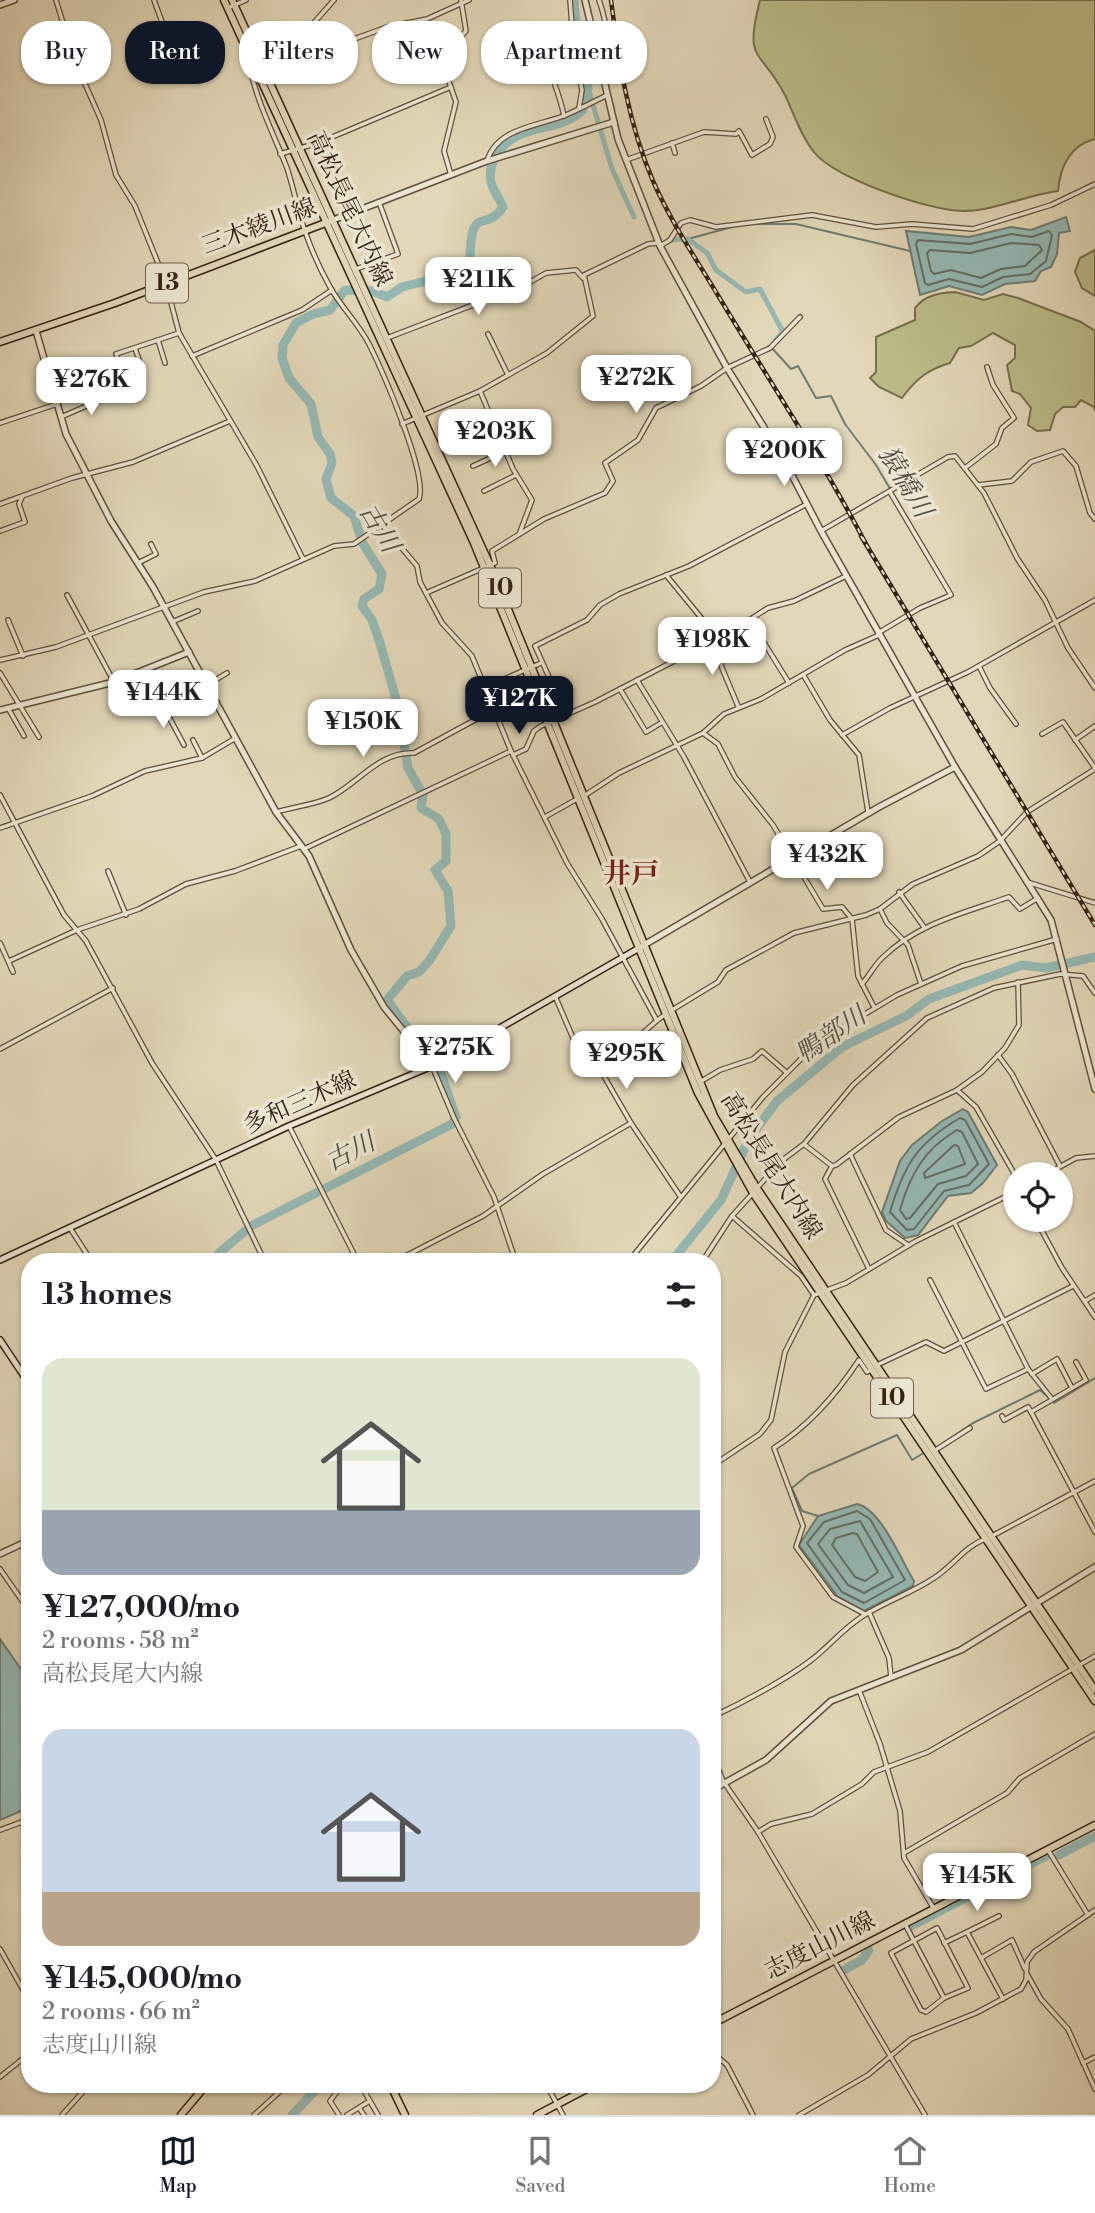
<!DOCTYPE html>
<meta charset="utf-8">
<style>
:root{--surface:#fff;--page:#f2f2f2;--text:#202124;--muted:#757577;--line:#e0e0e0;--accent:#111827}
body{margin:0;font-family:"Libre Bodoni","Noto Serif JP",serif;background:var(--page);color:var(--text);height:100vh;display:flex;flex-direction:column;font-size:26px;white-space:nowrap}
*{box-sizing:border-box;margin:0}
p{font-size:23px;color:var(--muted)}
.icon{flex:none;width:38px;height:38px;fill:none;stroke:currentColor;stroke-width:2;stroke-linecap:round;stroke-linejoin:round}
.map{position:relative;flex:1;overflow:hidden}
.details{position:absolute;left:21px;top:1253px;width:700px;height:840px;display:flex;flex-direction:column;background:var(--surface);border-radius:28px;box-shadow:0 2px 5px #0004}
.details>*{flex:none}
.hud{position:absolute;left:21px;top:21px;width:700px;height:63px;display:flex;gap:14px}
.fabs{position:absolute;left:1003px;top:1162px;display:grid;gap:14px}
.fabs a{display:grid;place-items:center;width:70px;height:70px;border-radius:50%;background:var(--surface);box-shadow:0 2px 5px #0004;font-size:35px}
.price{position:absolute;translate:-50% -60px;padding:0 16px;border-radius:14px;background:#fff;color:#222;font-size:23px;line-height:46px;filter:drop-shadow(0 2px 4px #0008)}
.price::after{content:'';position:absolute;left:50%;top:42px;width:21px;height:16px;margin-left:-10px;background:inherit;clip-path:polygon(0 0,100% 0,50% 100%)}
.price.selected{background:var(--accent);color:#fff}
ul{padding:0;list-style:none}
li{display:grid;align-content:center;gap:14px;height:371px;padding:0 21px}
li span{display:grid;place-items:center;height:217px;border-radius:21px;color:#555}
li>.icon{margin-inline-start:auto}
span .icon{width:126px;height:126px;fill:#fffc;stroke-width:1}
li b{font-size:30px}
h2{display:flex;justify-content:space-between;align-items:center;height:84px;padding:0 21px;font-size:30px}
.tag{padding:0 24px;border-radius:28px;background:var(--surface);box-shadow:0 2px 5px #0004;font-size:24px;line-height:63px}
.tag.selected{background:var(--accent);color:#fff}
.dock{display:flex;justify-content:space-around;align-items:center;height:98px;border-top:2px solid var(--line);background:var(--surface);font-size:19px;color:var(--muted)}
.dock a{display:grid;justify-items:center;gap:4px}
.dock .selected{color:var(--accent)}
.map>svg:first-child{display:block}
</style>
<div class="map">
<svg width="1095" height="2115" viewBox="0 0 1095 2115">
<rect width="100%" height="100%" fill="#e2d7b8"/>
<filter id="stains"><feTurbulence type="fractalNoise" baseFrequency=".00286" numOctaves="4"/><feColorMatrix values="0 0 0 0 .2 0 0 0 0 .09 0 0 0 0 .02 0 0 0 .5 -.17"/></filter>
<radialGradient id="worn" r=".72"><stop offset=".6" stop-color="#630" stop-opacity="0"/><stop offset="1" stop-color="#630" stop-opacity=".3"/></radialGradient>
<g fill="#bcbc89" stroke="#796f4e" stroke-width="2">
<path d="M 760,0 L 1095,0 L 1095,139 C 1070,145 1060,167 1058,191 C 1027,195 996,210 965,211 C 932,212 833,178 814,152 C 801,136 794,114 785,95 C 759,46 744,64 760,0 Z"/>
<polygon points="1095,250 1095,296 1082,288 1075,272 1080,258"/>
<path d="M 955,292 L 984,300 L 1003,294 L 1018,298 L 1081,322 L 1095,331 L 1095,411 L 1094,407 L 1081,400 L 1075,407 L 1063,407 L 1055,414 L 1050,430 L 1037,431 L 1028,425 L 1031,408 L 1020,394 L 1012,391 L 1007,365 L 1015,358 L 1015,345 L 993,333 L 971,346 L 959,348 L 950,363 C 928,369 915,380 902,398 L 879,387 L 870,378 L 876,372 L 876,337 L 915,320 L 915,308 C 925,295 939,293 955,292 Z"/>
</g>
<g fill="#95b8b3" stroke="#6f7c73" stroke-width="2">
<polygon points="1066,217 1070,231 1059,233 1057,254 1051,267 1041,271 1035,281 1005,284 982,295 949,286 920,295 906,231 969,237 1011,227 1031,230"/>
<polygon points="963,1109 968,1112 997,1165 983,1183 971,1193 948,1196 918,1235 905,1238 886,1221 882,1212 900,1161 912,1145 942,1121"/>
<path d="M 857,1504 C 881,1509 901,1560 914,1581 L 913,1586 L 864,1611 L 838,1597 L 799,1545 L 818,1516 Z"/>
<polygon points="0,1639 30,1682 30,1807 0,1820"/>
</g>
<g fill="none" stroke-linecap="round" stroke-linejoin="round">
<g stroke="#666d63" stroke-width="2">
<polygon points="1049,231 1052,235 1046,261 1030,274 1003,277 982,287 949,279 928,285 925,283 916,244 918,240 970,244 1011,234 1032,237"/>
<polygon points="1011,243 1039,245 1042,250 1025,266 1001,269 981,278 951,270 934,274 931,271 927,253 930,250 970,253"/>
<path d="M 960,1118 L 965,1120 L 989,1164 L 969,1185 L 944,1191 L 914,1229 L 907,1230 L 890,1212 C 904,1165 917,1143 960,1118 Z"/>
<path d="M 957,1130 L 962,1132 L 978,1164 L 966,1176 L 938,1184 L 910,1218 L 906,1219 L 900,1210 C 910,1175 924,1149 957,1130 Z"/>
<polygon points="954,1145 958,1146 965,1164 925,1178 924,1173"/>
<polygon points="857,1511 870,1519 905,1580 864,1603 842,1592 807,1543 824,1522"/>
<polygon points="860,1521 893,1577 864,1593 848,1585 818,1544 830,1529"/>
<polygon points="853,1533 857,1534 878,1572 865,1581 855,1577 832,1545 836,1538"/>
</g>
<g stroke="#6f7c73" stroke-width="2">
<polyline points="758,224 796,224 910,251"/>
<polyline points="688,239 732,227"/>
<polyline points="771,347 791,369 798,366 816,398 831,396 845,424 876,465 951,592"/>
<polyline points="1054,1403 1095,1378"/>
<polyline points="939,1446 973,1423 1040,1390 1048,1397"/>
<polyline points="818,1516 802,1511 792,1488 809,1474 897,1435 912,1460 922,1454"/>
</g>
<g stroke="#95b8b3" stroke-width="5">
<polyline points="588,88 612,169 634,217"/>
<polyline points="672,240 688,239 707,253 716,270 746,292 760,289 783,332 776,340"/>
</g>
<g stroke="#95b8b3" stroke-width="9">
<path d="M 430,1058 L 387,1000 L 407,976 L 419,972 L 429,961 L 451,926 L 448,891 L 435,870 L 446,861 L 446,834 L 439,819 L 421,808 L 423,795 L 408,768 L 403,738 L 392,726 L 391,715 L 396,699 L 380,643 L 372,620 L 362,606 L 364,599 L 379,589 L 382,574 L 362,542 L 354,516 L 331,498 L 326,479 L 332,463 L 330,454 L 318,437 L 311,404 L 289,378 L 282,358 L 283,345 L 296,323 L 313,314 L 330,310 L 345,290 L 372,291 L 387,297 L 402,287 L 453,274 L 470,259 C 471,202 485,234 503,207 C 500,199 493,191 491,182 C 489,175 491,167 494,160 C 514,119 556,136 583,110 L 588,88 L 578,45 L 574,0"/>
<polyline points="219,1253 251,1226 452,1124 456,1117 439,1068"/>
<polyline points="671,1262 721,1200 749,1139 777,1101 842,1047 906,1016 929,999 1022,965 1046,968 1095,957"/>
<polyline points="1059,1855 1095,1836"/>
<polyline points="911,1926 1046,1856"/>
<polyline points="842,1971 862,1960 869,1950"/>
<polyline points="292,2115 321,2084"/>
</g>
<defs>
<g id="minor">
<polyline points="56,0 74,59 101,120 116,175 135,206 166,283 179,333 257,466 303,559"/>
<polyline points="154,0 166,33"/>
<polyline points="570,0 574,51 582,90 579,108"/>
<polyline points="228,8 246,0"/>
<polyline points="298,32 311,26 334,0"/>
<path d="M 245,44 C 262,36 280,38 298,32 L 305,57"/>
<path d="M 599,61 C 613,45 605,18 599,0"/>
<polyline points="264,72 387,27 427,19 469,0"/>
<path d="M 564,116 C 560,94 551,78 546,57 L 562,52 L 577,63"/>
<polyline points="672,143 675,153"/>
<polyline points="280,154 318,143 451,87"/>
<polyline points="626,160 704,132 736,134 739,131 752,155 770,144 773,137 766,119"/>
<path d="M 487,161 C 497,127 540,126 566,115 C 580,109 593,102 607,95"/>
<polyline points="451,175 444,151 456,102 447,76 457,41 466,31 461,0"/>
<polyline points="660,246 670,240 681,223 690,220 716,227 812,215 876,227 912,224 973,229 1051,205 1095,184"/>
<polyline points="356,269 398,254 379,202"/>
<polyline points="488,334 508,375"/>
<polyline points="387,338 525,285 546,273 576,270 583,278"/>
<polyline points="158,340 165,363"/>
<polyline points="135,348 142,369"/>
<polyline points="192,356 302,310 332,290"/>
<polyline points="124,376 116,354 179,333"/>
<polyline points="480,391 513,469 532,500 520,532"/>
<polyline points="423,415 480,391 547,353 593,316 584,275 648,244 658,243"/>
<polyline points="61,417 112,395"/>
<polyline points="0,423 57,404"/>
<polyline points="402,424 416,418"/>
<polyline points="473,466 506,451"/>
<polyline points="965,468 996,444 1002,428 1014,418 993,385 987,367"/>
<polyline points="978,485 1012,481 1031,462 1063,451 1076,466 1090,513 1095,519"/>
<polyline points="484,491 516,475"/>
<polyline points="0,504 72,478 133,462 230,421"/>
<polyline points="382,525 417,566 420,582 442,623 472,656 511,751 567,863 602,919 656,1019"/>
<polyline points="0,531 25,522 19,504 22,497"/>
<polyline points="821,531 948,457 955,456 984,493 1017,558 1045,600 1068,648 1095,688"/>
<polyline points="138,563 156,554 151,544"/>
<polyline points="666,575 712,631 722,668 738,706"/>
<polyline points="426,593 495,563 492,551 544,519 605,493 613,481 605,463 638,440 656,408 701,386 727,368 770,348 800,317"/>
<polyline points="67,595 127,706 201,674"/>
<polyline points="8,620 23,656"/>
<polyline points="750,620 789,683"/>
<polyline points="172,622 198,611"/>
<polyline points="878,633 920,608 951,595 890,492"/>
<path d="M 0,660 L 56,647 L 204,592 L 255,581 L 334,546 L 354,544 L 419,499 C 428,474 382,370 369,344 C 358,323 341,307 330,287 C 321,271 312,251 306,234 C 298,213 294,189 287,168 C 274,135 258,104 250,69 L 254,64"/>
<polyline points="979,666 990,688 1016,724"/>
<polyline points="0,673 39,737"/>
<polyline points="804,676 830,720 859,755 868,812"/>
<polyline points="502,680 541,663"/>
<polyline points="637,680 684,757 750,882"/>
<polyline points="207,685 227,673"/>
<polyline points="620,689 646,732 661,723"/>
<polyline points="162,704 184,745"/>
<polyline points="8,708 24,736"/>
<polyline points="168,714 209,691"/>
<polyline points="566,715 535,646 587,620 600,605 619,594 689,566 807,504"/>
<polyline points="703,733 718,744 735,777 773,825 823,909 842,907 852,919 858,976 874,1007"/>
<polyline points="1042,734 1063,722 1095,768"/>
<polyline points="842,735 890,708 968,672 1095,600"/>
<polyline points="193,740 202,758"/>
<polyline points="1075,740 1095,726"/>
<polyline points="513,755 526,749 534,731 541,726 595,702 732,631 768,608 794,601 846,576"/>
<polyline points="0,795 64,915 86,941 152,1063 216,1160 265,1262"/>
<polyline points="584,796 619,773 703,733 724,714 761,699 845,650 879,635"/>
<path d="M 276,812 C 293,807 313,805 329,798 C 358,784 379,751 414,753 L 495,709"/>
<polyline points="545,817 577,799"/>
<polyline points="0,828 92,796 145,771 202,758 234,739"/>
<polyline points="304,849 511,751"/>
<polyline points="108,871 126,915"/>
<polyline points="1027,882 1095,903"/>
<polyline points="899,892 924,927"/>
<polyline points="880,909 887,923 908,945 921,984"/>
<polyline points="0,943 13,972"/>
<polyline points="9,961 77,930 139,909 186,884 235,871 301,846"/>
<path d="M 862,984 C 869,976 874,966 882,958 C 918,923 964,913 1009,897 L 1020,909 L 1038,898"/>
<path d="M 555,996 L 588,1073 C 618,1067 639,1031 666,1014"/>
<polyline points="672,1010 718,982 726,970 794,933 866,915 880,909 913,884 978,856 1000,841 1027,812 1095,769"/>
<polyline points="0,1049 113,988"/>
<polyline points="998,1055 1012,1074 1060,1166"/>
<polyline points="432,1066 454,1118 494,1197 516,1262"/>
<polyline points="601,1071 631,1123 680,1196"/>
<polyline points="700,1082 720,1070 753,1059 762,1051 786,1072"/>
<polyline points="957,1090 976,1107 1015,1175"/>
<polyline points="289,1126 358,1262"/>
<polyline points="805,1145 832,1166 836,1165 899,1117 957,1090 982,1072 1005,1048 1019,1025 1018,982"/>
<polyline points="850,1154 886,1230 908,1245"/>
<polyline points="832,1166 825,1179 869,1269"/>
<polyline points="1047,1174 1076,1158 1095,1156"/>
<polyline points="758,1187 780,1162 804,1144 853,1085 927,1018 994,988 1060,974 1083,976 1095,993"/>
<polyline points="732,1216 801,1276 814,1295"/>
<polyline points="1036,1220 1062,1268 1095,1317"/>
<polyline points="954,1222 1028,1369 1052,1399"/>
<polyline points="70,1228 92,1262"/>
<polyline points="394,1262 483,1216 543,1174 631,1123"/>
<polyline points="628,1262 763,1097 818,1042 897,995 962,966 1057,939"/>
<polyline points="702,1262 732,1216 753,1193"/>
<polyline points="930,1280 986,1389 1028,1369"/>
<polyline points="1085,1301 1095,1295"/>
<polyline points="1076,1362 1086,1380 1031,1412 1095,1532"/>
<polyline points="877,1365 926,1342 944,1351 1073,1286"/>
<polyline points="1032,1374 1057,1359 1072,1388"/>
<polyline points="1002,1416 1004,1420 1028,1407 1031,1412"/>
<polyline points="934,1451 970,1428"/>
<polyline points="712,1466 760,1434 771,1420 785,1352 814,1295 846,1283 916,1241 1015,1192"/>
<polyline points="992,1536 1095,1481"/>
<polyline points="0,1569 30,1612"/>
<polyline points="869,1612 889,1658 891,1677"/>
<path d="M 865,1614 L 833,1597 L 796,1547 L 803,1526 L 774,1448 C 810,1425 836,1395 859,1360 L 867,1372 L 871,1370"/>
<polyline points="859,1690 880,1744 900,1811 904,1858 934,1909"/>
<path d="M 712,1717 C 742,1703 785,1680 810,1661 C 830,1646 841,1630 863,1616 C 886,1601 912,1593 934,1578 C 953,1566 964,1547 985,1539"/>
<polyline points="712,1754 723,1781 758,1832 925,2115"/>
<polyline points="0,1830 30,1819"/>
<polyline points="758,1832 771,1824 812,1814 862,1784 874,1772 928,1752 1095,1656"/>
<polyline points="1048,1850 1088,1915"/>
<polyline points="904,1853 1007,1793 1020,1778 1095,1734"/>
<polyline points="905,1924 944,1998"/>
<polygon points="937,1928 968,1988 944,1998 926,2012 921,2010 891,1953"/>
<polyline points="967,1932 999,1916"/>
<polyline points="944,1943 967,1932 1003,1999"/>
<polyline points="0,1949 30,2002"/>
<polyline points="981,1958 1012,1940 1025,1969"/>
<polyline points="1027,1974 1041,1999 1068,2029 1095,2089"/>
<polyline points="712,2052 727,2065 753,2115"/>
<polyline points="1083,2063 1095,2057"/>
<polyline points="0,2077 30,2053"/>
<polyline points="360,2084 378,2115"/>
<polyline points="546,2084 563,2115"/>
<polyline points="359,2108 364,2115"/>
<polyline points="62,2115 90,2084"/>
<polyline points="254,2115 288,2084"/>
<polyline points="339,2115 330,2101 343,2084"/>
<polyline points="347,2115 368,2102"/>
<polyline points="799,2115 868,2075 911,2039 976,2013 1021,1989 1026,1980 1027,1962 1034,1952 1095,1910"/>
</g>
<g id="tertiary">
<polyline points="585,0 618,139 660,246 727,368 783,458 821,531 955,767 1051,920 1095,1089"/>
<polyline points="0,5 14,0"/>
<polyline points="333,220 487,161 614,122"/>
<polyline points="36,331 66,434 111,521 153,587 276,812 309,856 351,950 384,1007 432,1066"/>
<polyline points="0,710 114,682 189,652"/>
<polyline points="644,945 879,807 955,767"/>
<polyline points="0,1554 30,1540"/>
<polyline points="712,1790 766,1760 831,1701 961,1650 1095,1567"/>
</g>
<g id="secondary">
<polyline points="0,1260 289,1126 437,1064 641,947"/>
<polyline points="0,1340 30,1385"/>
</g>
<g id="primary">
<polyline points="224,0 474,543 698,1093 753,1193 1095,1701"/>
<polyline points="232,0 490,565 714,1116 756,1187 1095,1690"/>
<polyline points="0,342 115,303 328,222"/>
<polyline points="712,2024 1095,1825"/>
<polyline points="390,2084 405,2115"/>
<polyline points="181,2115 207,2084"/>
<polyline points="537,2115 596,2084"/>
</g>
</defs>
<use href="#minor" stroke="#614f3c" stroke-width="6"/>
<use href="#tertiary" stroke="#614f3c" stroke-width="8"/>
<use href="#secondary" stroke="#362213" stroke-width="8"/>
<use href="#primary" stroke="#362213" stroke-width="9"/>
<use href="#minor" stroke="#ece5d1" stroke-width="3.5"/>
<use href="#tertiary" stroke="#ece5d1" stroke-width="5"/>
<use href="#secondary" stroke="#ece5d1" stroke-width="5"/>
<use href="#primary" stroke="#e2d7b8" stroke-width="6"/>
<defs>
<g id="rail">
<path d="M 611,0 C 619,62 628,123 653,181 C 671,222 696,259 719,297 C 768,379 822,460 866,544"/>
<polyline points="861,536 1095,925"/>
</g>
</defs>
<use href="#rail" stroke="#362213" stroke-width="4.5"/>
<use href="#rail" stroke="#ece5d1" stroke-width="2" stroke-dasharray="5" stroke-linecap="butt"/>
</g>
<g text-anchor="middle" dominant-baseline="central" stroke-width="7" stroke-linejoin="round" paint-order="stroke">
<g fill="#ece5d1" stroke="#6d5c4c" stroke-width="2">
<rect x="146" y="263.5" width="42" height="39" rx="5"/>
<rect x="479" y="568.5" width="42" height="39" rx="5"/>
<rect x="871" y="1378.5" width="42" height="39" rx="5"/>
</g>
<g font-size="23" font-weight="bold" fill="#362213">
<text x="167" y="283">13</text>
<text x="500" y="588">10</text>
<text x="892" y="1398">10</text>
</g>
<g font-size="24" fill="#362213" stroke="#ece5d1">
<text transform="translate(349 209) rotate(65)">高松長尾大内線</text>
<text transform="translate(259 227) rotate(-20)">三木綾川線</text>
<text transform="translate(300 1103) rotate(-24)">多和三木線</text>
<text transform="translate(771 1166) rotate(58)">高松長尾大内線</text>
<text transform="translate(820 1946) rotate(-27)">志度山川線</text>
</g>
<g font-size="26" font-style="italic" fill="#524f43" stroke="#ece5d1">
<text transform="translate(905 482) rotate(59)">猿橋川</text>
<text transform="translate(379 528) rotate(59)">古川</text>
<text transform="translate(831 1035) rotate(-34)">鴨部川</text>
<text transform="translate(350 1152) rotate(-27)">古川</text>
</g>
<g font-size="28" font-weight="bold" fill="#7a1f14" stroke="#ece5d1">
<text x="631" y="874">井戸</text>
</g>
</g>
<rect width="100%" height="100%" filter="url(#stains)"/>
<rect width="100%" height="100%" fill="url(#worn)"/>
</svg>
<div class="fabs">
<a><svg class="icon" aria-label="locate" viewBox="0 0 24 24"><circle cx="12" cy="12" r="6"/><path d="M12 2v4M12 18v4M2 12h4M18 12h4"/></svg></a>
</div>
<b class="price" style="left:478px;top:317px">¥211K</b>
<b class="price" style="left:636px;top:415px">¥272K</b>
<b class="price" style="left:91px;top:417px">¥276K</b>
<b class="price" style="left:495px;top:469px">¥203K</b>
<b class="price" style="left:784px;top:488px">¥200K</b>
<b class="price" style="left:712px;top:677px">¥198K</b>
<b class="price" style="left:163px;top:730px">¥144K</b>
<b class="price selected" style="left:519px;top:736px">¥127K</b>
<b class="price" style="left:363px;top:759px">¥150K</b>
<b class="price" style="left:827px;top:892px">¥432K</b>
<b class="price" style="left:455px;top:1085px">¥275K</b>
<b class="price" style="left:626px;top:1091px">¥295K</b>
<b class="price" style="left:977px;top:1913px">¥145K</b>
<div class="hud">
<a class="tag">Buy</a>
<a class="tag selected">Rent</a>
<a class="tag">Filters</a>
<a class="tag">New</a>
<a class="tag">Apartment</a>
</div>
<section class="details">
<h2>13 homes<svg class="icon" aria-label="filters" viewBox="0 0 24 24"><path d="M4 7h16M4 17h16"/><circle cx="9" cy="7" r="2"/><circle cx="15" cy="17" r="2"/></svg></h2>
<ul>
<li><span style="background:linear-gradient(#dfe7d0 70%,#9aa5b1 0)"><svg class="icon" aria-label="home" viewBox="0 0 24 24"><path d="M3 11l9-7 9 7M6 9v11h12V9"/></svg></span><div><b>¥127,000/mo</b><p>2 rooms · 58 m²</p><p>高松長尾大内線</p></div></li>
<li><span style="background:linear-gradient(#c9d6e8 75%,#b9a48a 0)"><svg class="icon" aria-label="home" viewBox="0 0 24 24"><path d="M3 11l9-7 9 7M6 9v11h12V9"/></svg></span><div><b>¥145,000/mo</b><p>2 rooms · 66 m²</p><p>志度山川線</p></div></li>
</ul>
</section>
</div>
<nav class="dock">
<a class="selected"><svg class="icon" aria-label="map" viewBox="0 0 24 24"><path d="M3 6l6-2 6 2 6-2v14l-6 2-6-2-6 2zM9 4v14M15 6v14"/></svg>Map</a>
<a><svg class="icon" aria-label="saved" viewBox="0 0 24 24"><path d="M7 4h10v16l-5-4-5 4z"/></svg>Saved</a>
<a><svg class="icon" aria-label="home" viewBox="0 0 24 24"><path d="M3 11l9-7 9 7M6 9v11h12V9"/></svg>Home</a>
</nav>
